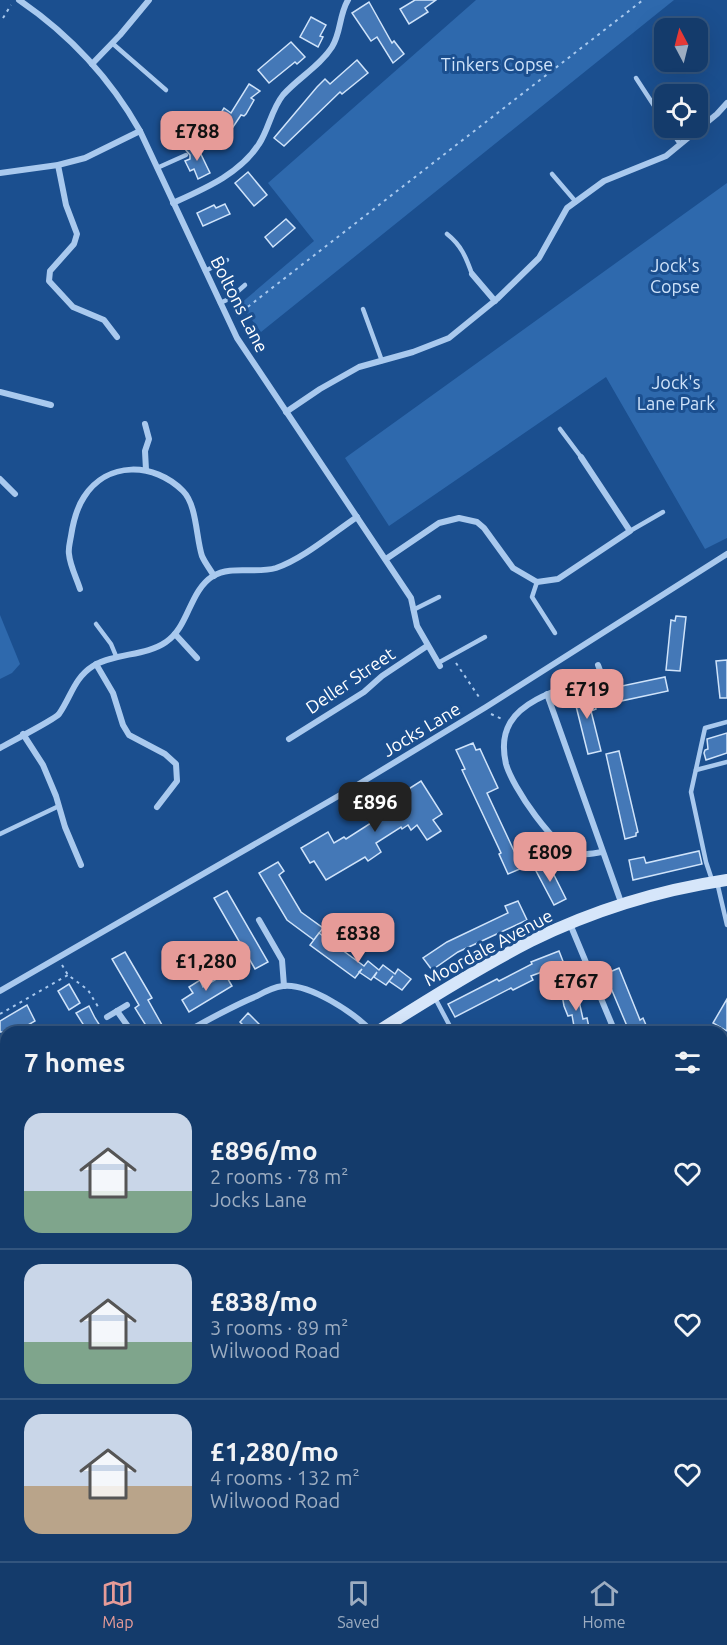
<!DOCTYPE html>
<meta charset="utf-8">
<style>
:root{--surface:#143b6b;--page:#214673;--text:#f1f3f6;--muted:#9dadc1;--line:#33557e;--accent:#e69b98}
body{margin:0;font-family:Ubuntu,sans-serif;background:var(--page);color:var(--text);height:100vh;display:flex;flex-direction:column;font-size:22px;white-space:nowrap}
*{box-sizing:border-box;margin:0}
p{font-size:20px;color:var(--muted)}
.icon{flex:none;width:33px;height:33px;fill:none;stroke:currentColor;stroke-width:2;stroke-linecap:round;stroke-linejoin:round}
.map{position:relative;flex:1;overflow:hidden}
.drawer{position:absolute;left:0px;top:1026px;width:728px;height:536px;display:flex;flex-direction:column;background:var(--surface);border-radius:18px 18px 0 0;box-shadow:0 6px 24px #0002,0 0 0 2px var(--line)}
.drawer>*{flex:none}
.needle{width:39px;rotate:353deg}
.tools{position:absolute;left:654px;top:18px;display:grid;gap:12px}
.tools a{display:grid;place-items:center;width:54px;height:54px;border-radius:12px;background:var(--surface);box-shadow:0 6px 24px #0002,0 0 0 2px var(--line);font-size:30px}
.price{position:absolute;translate:-50% -51px;padding:0 14px;border-radius:12px;background:var(--accent);color:#111;font-size:20px;line-height:39px;filter:drop-shadow(0 2px 3px #0008)}
.price::after{content:'';position:absolute;left:50%;top:36px;width:18px;height:14px;margin-left:-9px;background:inherit;clip-path:polygon(0 0,100% 0,50% 100%)}
.price.on{background:#222;color:#fff}
ul{padding:0;list-style:none}
li{display:flex;align-items:center;gap:18px;height:150px;padding:0 24px}
li+li{border-top:2px solid var(--line)}
li span{display:grid;place-items:center;flex:none;width:168px;height:120px;border-radius:18px;color:#555}
li>.icon{margin-inline-start:auto}
span .icon{width:72px;height:72px;fill:#fffc;stroke-width:1}
li b{font-size:26px}
h2{display:flex;justify-content:space-between;align-items:center;height:72px;padding:0 24px;font-size:26px}
.dock{display:flex;justify-content:space-around;align-items:center;height:84px;border-top:2px solid var(--line);background:var(--surface);font-size:16px;color:var(--muted)}
.dock a{display:grid;justify-items:center;gap:3px}
.dock .on{color:var(--accent)}
.map>svg:first-child{display:block}
</style>
<div class="map">
<svg width="727" height="1561" viewBox="0 0 727 1561">
<rect width="100%" height="100%" fill="#1b4f8f"/>
<g fill="#2e69ad">
<polygon points="476,0 674,0 261,332 240,304 314,241 268,183"/>
<polygon points="727,183 727,538 705,549 606,377 389,526 345,458"/>
<polygon points="0,615 20,664 12,673 0,679"/>
</g>
<g fill="#4478b7" stroke="#cfe3fa" stroke-width="1.5">
<polygon points="415,0 436,0 425,8 428,12 409,24 400,9"/>
<polygon points="369,2 392,43 394,41 404,54 393,63 377,37 371,41 352,13"/>
<polygon points="311,17 326,25 320,36 323,37 318,47 300,37"/>
<polygon points="291,42 305,57 297,64 295,62 269,83 258,70"/>
<polygon points="357,60 368,73 342,94 340,92 284,146 274,138 317,87 325,79 330,84"/>
<polygon points="249,84 260,91 251,98 254,100 246,114 244,116 241,115 227,136 214,128 214,124 224,108 231,113"/>
<polygon points="196,144 210,173 198,179 194,169 190,171 185,161 190,159 190,155 185,149"/>
<polygon points="248,172 267,195 254,206 235,183"/>
<polygon points="225,204 230,214 203,226 197,213 214,205 216,208"/>
<polygon points="286,219 295,228 273,247 265,237"/>
<polygon points="676,616 686,617 680,671 666,670 671,620 675,621"/>
<polygon points="727,660 727,698 720,698 716,661"/>
<polygon points="665,677 668,691 621,701 617,687"/>
<polygon points="591,690 596,709 591,711 601,751 588,754 573,694"/>
<polygon points="727,733 727,753 706,760 704,753 705,750 708,749 707,739"/>
<polygon points="473,743 476,750 480,749 498,788 487,793 522,868 508,874 499,854 501,853 462,770 465,769 456,750"/>
<polygon points="619,751 638,832 636,833 636,836 625,839 606,754"/>
<polygon points="421,781 442,814 433,820 441,831 427,840 417,825 411,830 408,825 402,829 401,827 376,843 381,852 368,861 365,857 326,880 314,861 310,863 301,848 328,832 334,843 344,837 346,839 371,823 369,820 410,793 407,790"/>
<polygon points="699,851 702,864 633,880 629,860 644,857 646,863"/>
<polygon points="547,861 566,899 554,905 534,867"/>
<polygon points="278,862 284,871 279,875 301,912 323,928 314,940 287,920 259,873"/>
<polygon points="227,891 268,962 255,969 214,898"/>
<polygon points="518,901 527,920 458,952 432,970 423,958 447,942 508,913 505,906"/>
<polygon points="319,933 364,966 368,961 379,970 383,965 395,974 398,969 411,979 402,990 389,981 393,976 386,985 374,977 377,972 371,980 359,972 362,969 355,978 310,945"/>
<polygon points="559,951 566,969 552,974 550,969 531,976 533,980 513,990 511,988 455,1017 448,1004 497,979 499,981 532,964 531,962"/>
<polygon points="125,952 152,998 148,1000 162,1025 150,1032 135,1008 139,1005 112,959"/>
<polygon points="619,968 640,1020 643,1018 649,1032 633,1032 630,1025 627,1026 605,974"/>
<polygon points="225,974 232,986 189,1012 182,1000 193,993 189,987 200,980 203,987"/>
<polygon points="69,984 80,1003 69,1010 58,991"/>
<polygon points="577,992 583,1019 587,1018 590,1032 575,1032 572,1015 568,1016 564,1006 562,995"/>
<polygon points="727,999 727,1031 713,1023"/>
<polygon points="27,1005 35,1021 16,1032 0,1032 0,1021"/>
<polygon points="89,1006 95,1018 104,1032 88,1032 76,1013"/>
<polygon points="248,1013 267,1032 250,1032 240,1022"/>
</g>
<g fill="none" stroke-linecap="round" stroke-linejoin="round">
<g stroke="#a9c9ee" stroke-width="2" stroke-dasharray="3 4.5" stroke-linecap="butt">
<polyline points="3,18 11,5"/>
<polyline points="236,316 643,0"/>
<polyline points="456,663 481,700"/>
<polyline points="491,714 502,719"/>
<polyline points="62,965 68,975 88,990 100,1010"/>
<polyline points="0,1014 68,975"/>
</g>
<g stroke="#a9c9ee" stroke-width="4.5">
<polyline points="112,43 166,90"/>
<polyline points="636,78 664,121"/>
<polyline points="669,128 680,144"/>
<polyline points="157,168 186,155"/>
<polyline points="552,174 576,202"/>
<path d="M 447,234 C 461,245 466,257 472,274"/>
<polyline points="205,271 227,260"/>
<polyline points="220,303 229,299 245,285"/>
<polyline points="363,309 382,361"/>
<polyline points="560,429 581,457"/>
<polyline points="630,531 663,512"/>
<polyline points="537,582 532,597 555,633"/>
<polyline points="413,610 439,597"/>
<polyline points="96,624 111,644 116,656"/>
<polyline points="438,663 485,637"/>
<polyline points="696,770 727,762"/>
<polyline points="0,834 59,806"/>
<polyline points="712,880 706,862 691,792 705,728 727,722"/>
<polyline points="717,882 727,925"/>
<polyline points="435,998 453,1032"/>
<polyline points="0,1295 6,1301"/>
<polyline points="0,1414 4,1415 6,1409"/>
<polyline points="632,1556 634,1561"/>
</g>
<g stroke="#a9c9ee" stroke-width="6">
<path d="M 19,0 C 69,34 110,78 140,131 L 237,338 L 411,598 L 417,626 L 440,666"/>
<polyline points="92,64 120,35 149,0"/>
<polyline points="58,165 66,205 77,234 74,244 50,271 49,281 73,307 104,320 117,337"/>
<polyline points="0,173 58,165 85,158 140,131"/>
<path d="M 173,203 C 204,189 240,174 259,144 C 269,129 271,110 283,95 C 298,78 320,66 332,47 C 341,33 339,15 348,0"/>
<polyline points="472,274 495,301"/>
<polyline points="0,392 51,405"/>
<polyline points="286,412 320,389 359,367 413,352 449,338 497,299 539,258 567,208 604,181 666,156 717,114 727,103"/>
<polyline points="145,424 149,439 145,451 146,470"/>
<polyline points="0,479 15,494"/>
<polyline points="386,559 439,523 459,518 477,522 484,528 513,568 537,582 558,579 630,531 581,457"/>
<path d="M 80,589 C 77,579 70,566 69,554 C 68,549 70,542 71,536 C 73,523 76,509 84,497 C 107,461 154,462 183,491 C 197,505 196,538 202,556 C 205,563 210,569 214,576"/>
<polyline points="175,634 197,658"/>
<polyline points="96,664 113,693 123,725 129,735 165,754 176,764 177,781 157,807"/>
<polyline points="598,665 601,673 612,679"/>
<path d="M 601,673 C 573,687 526,695 510,723 C 503,735 503,751 506,764 C 512,786 555,851 579,854 C 586,855 595,853 602,852"/>
<polyline points="547,694 622,905"/>
<polyline points="23,734 43,765 56,796 65,827 81,865"/>
<polyline points="289,739 364,692 382,676 427,646"/>
<path d="M 0,748 C 10,742 54,720 59,714 C 71,697 74,678 93,666 C 115,653 146,656 166,642 C 189,627 189,591 213,576 C 231,565 256,574 276,568 C 303,559 333,533 357,517"/>
<polyline points="259,920 282,960 284,986"/>
<polyline points="570,924 615,1032"/>
<polyline points="0,991 354,787 486,707 727,554"/>
<polyline points="117,1011 132,1032"/>
<polyline points="107,1017 127,1005"/>
<path d="M 186,1032 C 210,1019 232,1006 257,996 C 264,992 274,987 283,986 C 309,983 355,1013 372,1032"/>
<polyline points="0,1143 6,1139"/>
<polyline points="0,1163 6,1173"/>
<polyline points="722,1245 727,1253"/>
<polyline points="236,1561 238,1556"/>
<polyline points="456,1561 457,1556"/>
<polyline points="559,1561 561,1556"/>
</g>
<g stroke="#d6e6fa" stroke-width="12">
<path d="M 377,1032 C 427,1000 478,968 531,941 C 592,911 660,890 727,880"/>
<polyline points="10,1556 39,1561"/>
<polyline points="68,1556 78,1561"/>
</g>
</g>
<g text-anchor="middle" dominant-baseline="central" stroke-width="6" stroke-linejoin="round" paint-order="stroke">
<g font-size="18" fill="#cfe3fa" stroke="#1b4f8f">
<text x="497" y="64">Tinkers Copse</text>
<text x="675" y="265">Jock's<tspan x="675" dy="21">Copse</tspan></text>
<text x="676" y="382">Jock's<tspan x="676" dy="21">Lane Park</tspan></text>
</g>
<g font-size="18" fill="#fff" stroke="#1b4f8f">
<text transform="translate(240 304) rotate(63)">Boltons Lane</text>
<text transform="translate(350 680) rotate(-34)">Deller Street</text>
<text transform="translate(421 729) rotate(-31)">Jocks Lane</text>
<text transform="translate(488 947) rotate(-28)">Moordale Avenue</text>
</g>
</g>
</svg>
<div class="tools">
<a><svg class="needle" viewBox="-14 -14 28 28"><path d="M0-13l5 13h-10z" fill="#e53935"/><path d="M0 13l5-13h-10z" fill="#9dadc1"/></svg></a>
<a><svg class="icon" aria-label="locate" viewBox="0 0 24 24"><circle cx="12" cy="12" r="6"/><path d="M12 2v4M12 18v4M2 12h4M18 12h4"/></svg></a>
</div>
<b class="price" style="left:197px;top:162px">£788</b>
<b class="price" style="left:587px;top:720px">£719</b>
<b class="price on" style="left:375px;top:833px">£896</b>
<b class="price" style="left:550px;top:883px">£809</b>
<b class="price" style="left:358px;top:964px">£838</b>
<b class="price" style="left:206px;top:992px">£1,280</b>
<b class="price" style="left:576px;top:1012px">£767</b>
<section class="drawer">
<h2>7 homes<svg class="icon" aria-label="filters" viewBox="0 0 24 24"><path d="M4 7h16M4 17h16"/><circle cx="9" cy="7" r="2"/><circle cx="15" cy="17" r="2"/></svg></h2>
<ul>
<li><span style="background:linear-gradient(#c9d6e8 65%,#7fa58c 0)"><svg class="icon" aria-label="home" viewBox="0 0 24 24"><path d="M3 11l9-7 9 7M6 9v11h12V9"/></svg></span><div><b>£896/mo</b><p>2 rooms · 78 m²</p><p>Jocks Lane</p></div><svg class="icon" aria-label="heart" viewBox="0 0 24 24"><path d="M12 20l-8-8c-3-5 5-10 8-4 3-6 11-1 8 4z"/></svg></li>
<li><span style="background:linear-gradient(#c9d6e8 65%,#7fa58c 0)"><svg class="icon" aria-label="home" viewBox="0 0 24 24"><path d="M3 11l9-7 9 7M6 9v11h12V9"/></svg></span><div><b>£838/mo</b><p>3 rooms · 89 m²</p><p>Wilwood Road</p></div><svg class="icon" aria-label="heart" viewBox="0 0 24 24"><path d="M12 20l-8-8c-3-5 5-10 8-4 3-6 11-1 8 4z"/></svg></li>
<li><span style="background:linear-gradient(#c9d6e8 60%,#b9a48a 0)"><svg class="icon" aria-label="home" viewBox="0 0 24 24"><path d="M3 11l9-7 9 7M6 9v11h12V9"/></svg></span><div><b>£1,280/mo</b><p>4 rooms · 132 m²</p><p>Wilwood Road</p></div><svg class="icon" aria-label="heart" viewBox="0 0 24 24"><path d="M12 20l-8-8c-3-5 5-10 8-4 3-6 11-1 8 4z"/></svg></li>
</ul>
</section>
</div>
<nav class="dock">
<a class="on"><svg class="icon" aria-label="map" viewBox="0 0 24 24"><path d="M3 6l6-2 6 2 6-2v14l-6 2-6-2-6 2zM9 4v14M15 6v14"/></svg>Map</a>
<a><svg class="icon" aria-label="saved" viewBox="0 0 24 24"><path d="M7 4h10v16l-5-4-5 4z"/></svg>Saved</a>
<a><svg class="icon" aria-label="home" viewBox="0 0 24 24"><path d="M3 11l9-7 9 7M6 9v11h12V9"/></svg>Home</a>
</nav>
